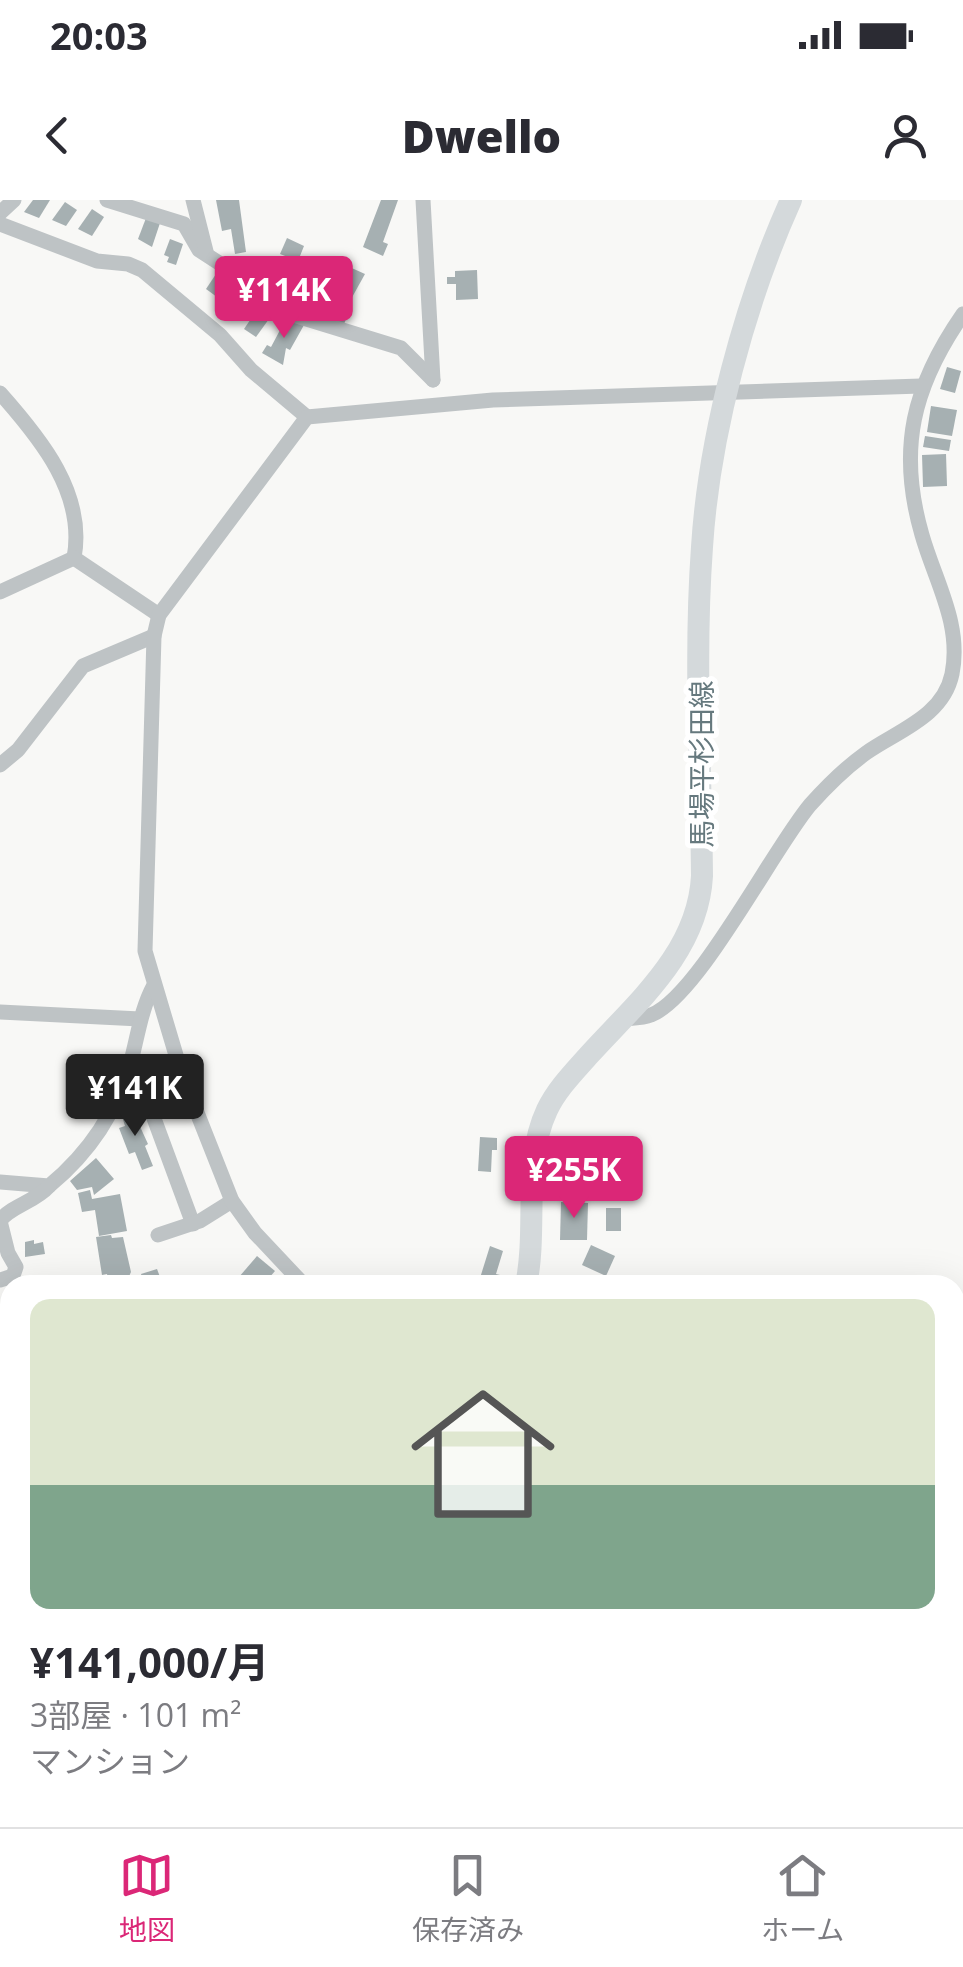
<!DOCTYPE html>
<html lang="ja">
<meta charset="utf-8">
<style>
:root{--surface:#fff;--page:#f2f2f3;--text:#2b2b33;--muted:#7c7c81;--line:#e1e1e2;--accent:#db2777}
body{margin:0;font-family:"Open Sans","Noto Sans JP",sans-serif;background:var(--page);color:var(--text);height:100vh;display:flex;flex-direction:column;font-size:38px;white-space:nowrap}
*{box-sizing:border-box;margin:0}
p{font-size:32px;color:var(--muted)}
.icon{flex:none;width:55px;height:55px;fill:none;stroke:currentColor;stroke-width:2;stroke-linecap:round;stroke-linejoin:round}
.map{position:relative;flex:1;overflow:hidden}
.details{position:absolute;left:0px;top:1075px;width:965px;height:552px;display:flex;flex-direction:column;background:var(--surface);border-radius:30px 30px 0 0;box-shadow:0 10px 40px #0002}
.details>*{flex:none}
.price{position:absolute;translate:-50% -85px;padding:0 22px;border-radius:10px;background:var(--accent);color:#fff;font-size:32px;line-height:65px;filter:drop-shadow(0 2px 5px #0008)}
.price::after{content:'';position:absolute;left:50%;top:60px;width:30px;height:22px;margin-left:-15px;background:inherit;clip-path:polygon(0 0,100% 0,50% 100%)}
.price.on{background:#222;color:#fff}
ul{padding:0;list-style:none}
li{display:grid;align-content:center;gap:20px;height:530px;padding:0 30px}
li span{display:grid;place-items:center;height:310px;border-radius:20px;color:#555}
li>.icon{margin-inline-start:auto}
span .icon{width:180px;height:180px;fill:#fffc;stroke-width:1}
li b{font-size:42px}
.status{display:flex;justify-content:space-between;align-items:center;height:70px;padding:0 50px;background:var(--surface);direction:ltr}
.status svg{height:28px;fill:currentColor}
header{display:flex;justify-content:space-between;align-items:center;height:130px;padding:0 30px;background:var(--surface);font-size:45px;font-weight:800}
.dock{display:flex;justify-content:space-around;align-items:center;height:140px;border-top:2px solid var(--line);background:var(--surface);font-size:28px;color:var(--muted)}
.dock a{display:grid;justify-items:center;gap:5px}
.dock .on{color:var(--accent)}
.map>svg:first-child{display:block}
</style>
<div class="status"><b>20:03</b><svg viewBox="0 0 49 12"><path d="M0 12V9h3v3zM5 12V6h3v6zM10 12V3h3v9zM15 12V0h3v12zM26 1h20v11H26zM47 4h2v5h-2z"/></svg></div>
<header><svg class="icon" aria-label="back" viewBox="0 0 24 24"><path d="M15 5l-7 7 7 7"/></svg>Dwello<svg class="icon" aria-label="person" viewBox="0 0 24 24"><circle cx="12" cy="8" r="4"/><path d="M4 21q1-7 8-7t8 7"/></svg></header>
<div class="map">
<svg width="963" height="1627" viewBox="0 0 963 1627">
<rect width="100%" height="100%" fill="#f8f8f6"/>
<g fill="#a6b0b2">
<polygon points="33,0 50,0 39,18 24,12"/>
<polygon points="216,0 239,0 246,52 235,54 231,29 222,31"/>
<polygon points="381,0 398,0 383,42 388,44 383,56 363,47"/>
<polygon points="65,2 77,10 66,26 52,20"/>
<polygon points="92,9 104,17 92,36 78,29"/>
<polygon points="146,18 160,23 152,47 138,39"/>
<polygon points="287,38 304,46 298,61 280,54"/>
<polygon points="170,39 183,44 176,65 167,62 169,57 164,55"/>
<polygon points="345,65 365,74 350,101 333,94"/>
<polygon points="477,70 478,99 456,100 456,84 447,84 447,77 455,77 455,71"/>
<polygon points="218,71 229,79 217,97 206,89"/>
<polygon points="308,73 322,79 308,100 298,96"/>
<polygon points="244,97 254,104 244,119 233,112"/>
<polygon points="261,104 274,112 256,137 244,129"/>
<polygon points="332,105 349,112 344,124 327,117"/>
<polygon points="287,117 304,125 290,150 286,148 283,165 262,153 267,145 271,147"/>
<polygon points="947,167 961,171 955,193 940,189"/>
<polygon points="931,206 957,210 952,236 927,232"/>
<polygon points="925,236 951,240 949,251 923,247"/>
<polygon points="946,254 947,286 923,287 922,255"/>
<polygon points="158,868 165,888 153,892 146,873"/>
<polygon points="132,909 148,944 145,946 153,966 142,970 135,952 129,954 119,928 125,926 121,913"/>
<polygon points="480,937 497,938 497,950 492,950 491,972 478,971"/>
<polygon points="96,958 114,979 94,995 92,987 77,990 70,981"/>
<polygon points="90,990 92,999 120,994 127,1031 99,1036 95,1010 82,1012 78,993"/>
<polygon points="561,1002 588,1003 587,1040 560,1040"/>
<rect x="606" y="1008" width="15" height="23"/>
<polygon points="111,1035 112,1038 123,1037 131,1072 126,1083 115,1085 109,1085 107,1074 102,1075 96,1037"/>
<polygon points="34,1040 34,1044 43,1042 45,1054 25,1057 25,1042"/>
<polygon points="591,1045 615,1056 606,1076 582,1065"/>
<polygon points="490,1046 503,1051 496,1074 504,1076 501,1085 480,1078"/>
<polygon points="257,1056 275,1071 263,1085 247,1085 239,1077"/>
<polygon points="157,1069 163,1085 144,1084 141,1074"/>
</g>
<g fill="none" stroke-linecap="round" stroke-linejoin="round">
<g stroke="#bec3c5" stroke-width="15">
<polyline points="107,0 184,24 199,50 256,87 274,109 401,148 433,180"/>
<polyline points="193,0 206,51"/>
<polyline points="423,0 433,180"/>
<polyline points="0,13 14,0"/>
<polyline points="0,24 97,61 128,64 142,70 220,135 251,170 307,217"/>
<path d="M 0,193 C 41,239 86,294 74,358 L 159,415"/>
<polyline points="0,392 74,358"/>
<polyline points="0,565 18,550 83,466 154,436"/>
<polyline points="0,812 140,819"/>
<path d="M 621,819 C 631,818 642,819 651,815 C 698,797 773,649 810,605 C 827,586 845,568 866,553 C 897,531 943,517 952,474 C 962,424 935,381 922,335 C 897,249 913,186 963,114"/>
<polyline points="129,866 152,913 193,1024"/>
<polyline points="152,913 192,901"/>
<path d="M 0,982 L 49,986 C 88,954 117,911 131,861 C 138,835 141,809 154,785"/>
<polyline points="0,1021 8,1053 16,1067 13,1076 0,1080"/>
<path d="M 0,1021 C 9,1007 35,1002 49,986"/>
<polyline points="158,1035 200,1021 232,1001"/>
<polyline points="304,1085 255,1033 232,1001 181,872 145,751 154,436 159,415 307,217 493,200 921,186"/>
<polyline points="0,1297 10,1304"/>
<polyline points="176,1618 178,1627"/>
<polyline points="667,1627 674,1618"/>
<polyline points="725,1627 726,1618"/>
</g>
<g stroke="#d4d9db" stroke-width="22">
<path d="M 526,1085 C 538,1028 522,963 547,910 C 557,889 574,872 589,855 C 637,802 698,752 702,676 C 701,567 694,456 702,347 C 709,235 745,102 791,0"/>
<polyline points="0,1574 10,1561"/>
</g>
</g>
<g text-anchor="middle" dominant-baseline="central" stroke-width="10" stroke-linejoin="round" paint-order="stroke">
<g font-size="28" fill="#66797e" stroke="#fff">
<text transform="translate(701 564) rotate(-90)">馬場平杉田線</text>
</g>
</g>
</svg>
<b class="price" style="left:284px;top:141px">¥114K</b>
<b class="price on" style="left:135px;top:939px">¥141K</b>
<b class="price" style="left:574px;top:1021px">¥255K</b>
<section class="details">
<ul>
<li><span style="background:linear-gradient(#dfe7d0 60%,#7fa58c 0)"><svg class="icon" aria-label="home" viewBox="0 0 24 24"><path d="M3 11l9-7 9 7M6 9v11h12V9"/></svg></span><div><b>¥141,000/月</b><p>3部屋 · 101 m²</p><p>マンション</p></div></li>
</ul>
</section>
</div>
<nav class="dock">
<a class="on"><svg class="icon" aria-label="map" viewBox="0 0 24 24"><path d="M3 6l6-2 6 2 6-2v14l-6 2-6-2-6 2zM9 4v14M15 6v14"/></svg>地図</a>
<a><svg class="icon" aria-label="saved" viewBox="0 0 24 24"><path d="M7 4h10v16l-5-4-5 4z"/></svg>保存済み</a>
<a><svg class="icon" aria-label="home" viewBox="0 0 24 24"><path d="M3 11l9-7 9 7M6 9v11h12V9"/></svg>ホーム</a>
</nav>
